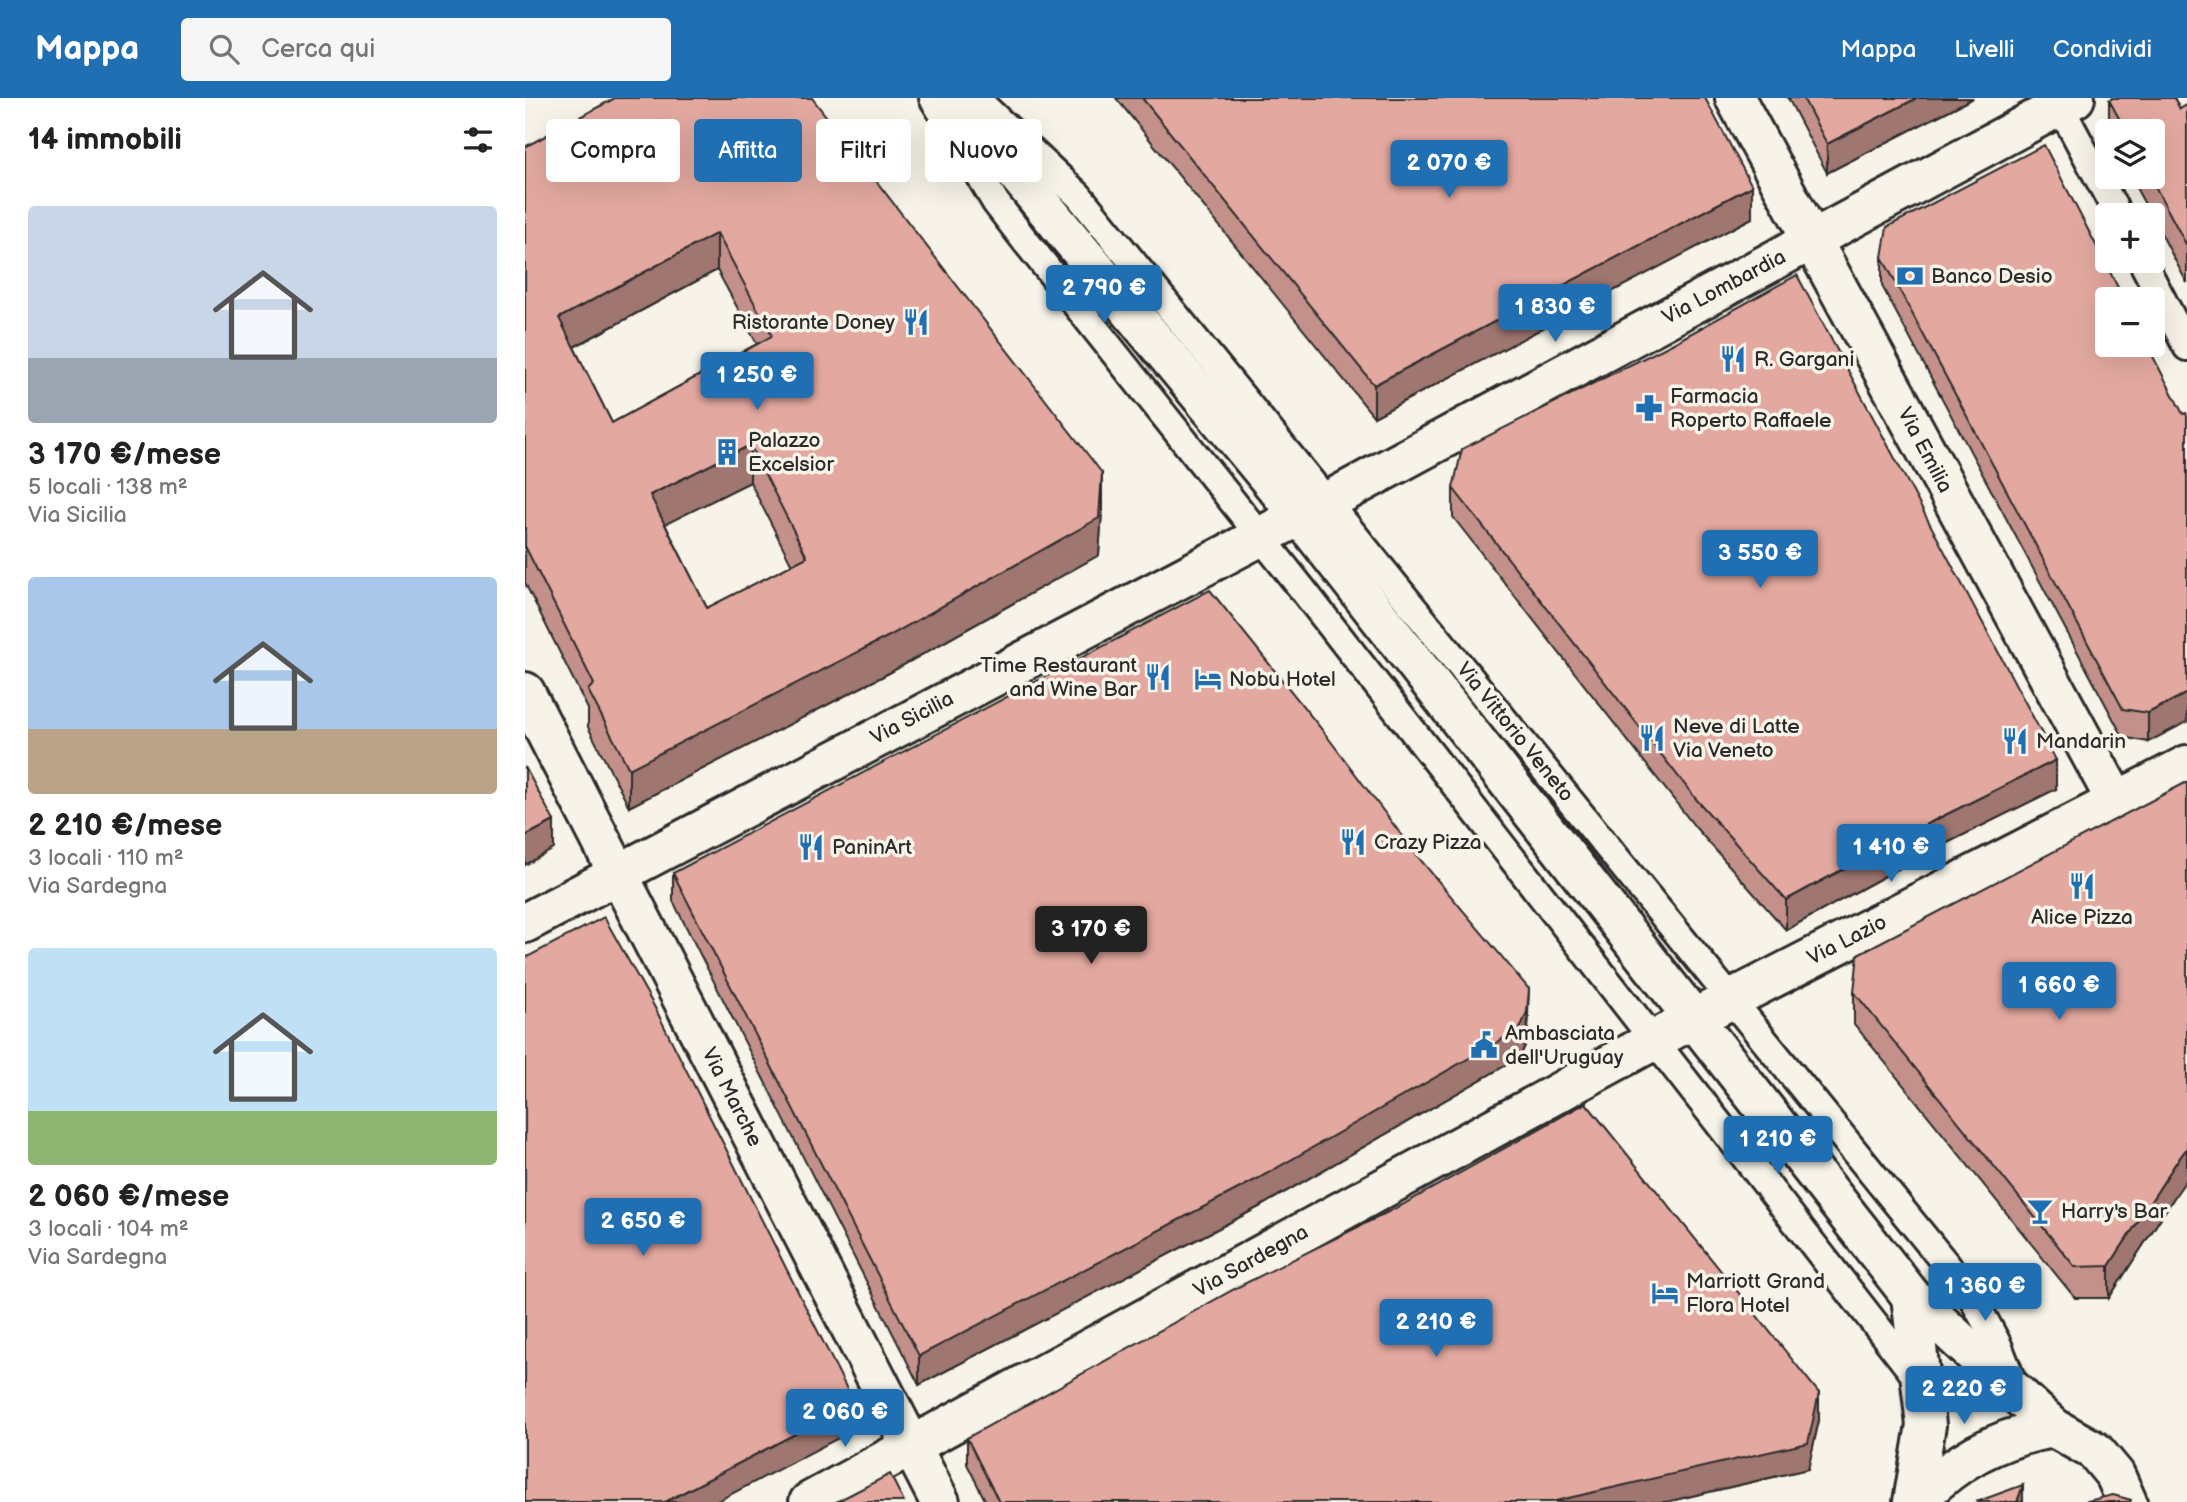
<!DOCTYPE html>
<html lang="it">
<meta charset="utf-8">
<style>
:root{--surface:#fff;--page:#f6f6f6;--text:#222;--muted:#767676;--accent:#1f6fb2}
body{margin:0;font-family:"Balsamiq Sans",sans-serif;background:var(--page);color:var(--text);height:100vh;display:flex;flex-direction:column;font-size:26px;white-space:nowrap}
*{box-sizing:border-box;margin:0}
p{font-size:23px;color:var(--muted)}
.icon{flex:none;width:38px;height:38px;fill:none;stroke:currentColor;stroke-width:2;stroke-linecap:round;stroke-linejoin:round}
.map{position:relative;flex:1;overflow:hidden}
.side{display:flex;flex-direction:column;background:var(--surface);width:525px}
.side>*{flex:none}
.hud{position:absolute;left:21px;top:21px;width:665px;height:63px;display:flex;gap:14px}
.buttons{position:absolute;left:1570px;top:21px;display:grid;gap:14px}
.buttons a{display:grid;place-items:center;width:70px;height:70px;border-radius:7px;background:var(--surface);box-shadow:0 7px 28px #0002;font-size:35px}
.price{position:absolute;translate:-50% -60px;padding:0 16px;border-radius:7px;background:var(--accent);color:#fff;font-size:23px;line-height:46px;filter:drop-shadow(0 2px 4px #0008)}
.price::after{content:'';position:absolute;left:50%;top:42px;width:21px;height:16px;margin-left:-10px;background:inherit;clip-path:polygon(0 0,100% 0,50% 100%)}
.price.on{background:#222;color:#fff}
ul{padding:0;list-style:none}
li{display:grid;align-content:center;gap:14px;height:371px;padding:0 28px}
li span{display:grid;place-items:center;height:217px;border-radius:7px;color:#555}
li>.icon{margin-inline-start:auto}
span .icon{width:126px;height:126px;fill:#fffc;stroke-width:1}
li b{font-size:30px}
h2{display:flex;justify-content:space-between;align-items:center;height:84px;padding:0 28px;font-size:30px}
.chip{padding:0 24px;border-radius:7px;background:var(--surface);box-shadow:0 7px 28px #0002;font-size:24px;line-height:63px}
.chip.on{background:var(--accent);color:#fff}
header{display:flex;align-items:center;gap:42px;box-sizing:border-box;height:98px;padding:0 35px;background:var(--accent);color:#fff}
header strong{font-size:33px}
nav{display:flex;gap:38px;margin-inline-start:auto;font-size:24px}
.search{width:490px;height:63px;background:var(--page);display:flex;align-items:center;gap:18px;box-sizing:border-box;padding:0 24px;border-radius:7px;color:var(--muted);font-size:26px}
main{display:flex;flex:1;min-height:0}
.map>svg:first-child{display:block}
</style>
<header>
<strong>Mappa</strong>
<div class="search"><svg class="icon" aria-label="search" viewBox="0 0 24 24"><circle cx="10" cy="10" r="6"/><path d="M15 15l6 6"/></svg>Cerca qui</div>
<nav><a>Mappa</a><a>Livelli</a><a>Condividi</a></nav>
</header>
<main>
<section class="side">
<h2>14 immobili<svg class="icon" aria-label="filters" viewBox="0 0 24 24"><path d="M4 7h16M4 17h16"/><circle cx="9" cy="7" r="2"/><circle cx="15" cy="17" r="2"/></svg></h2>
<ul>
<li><span style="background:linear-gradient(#c9d6e8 70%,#9aa5b1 0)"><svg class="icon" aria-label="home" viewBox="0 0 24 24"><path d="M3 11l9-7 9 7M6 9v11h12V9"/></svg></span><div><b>3 170 €/mese</b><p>5 locali · 138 m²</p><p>Via Sicilia</p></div></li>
<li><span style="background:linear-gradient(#a9c7e8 70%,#b9a48a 0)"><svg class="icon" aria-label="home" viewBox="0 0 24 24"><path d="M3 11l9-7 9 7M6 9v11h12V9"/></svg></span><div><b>2 210 €/mese</b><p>3 locali · 110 m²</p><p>Via Sardegna</p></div></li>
<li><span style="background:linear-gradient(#bfe0f5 75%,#8fb573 0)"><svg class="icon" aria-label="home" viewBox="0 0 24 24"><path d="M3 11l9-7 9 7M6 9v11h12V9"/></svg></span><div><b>2 060 €/mese</b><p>3 locali · 104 m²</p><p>Via Sardegna</p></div></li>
</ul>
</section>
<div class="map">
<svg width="1662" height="1404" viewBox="0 0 1662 1404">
<rect width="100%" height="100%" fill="#f7f3e8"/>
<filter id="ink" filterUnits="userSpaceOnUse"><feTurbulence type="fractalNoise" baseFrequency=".0143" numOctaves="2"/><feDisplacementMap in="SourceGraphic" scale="14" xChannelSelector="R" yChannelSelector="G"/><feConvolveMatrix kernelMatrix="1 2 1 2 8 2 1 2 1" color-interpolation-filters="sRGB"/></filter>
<g filter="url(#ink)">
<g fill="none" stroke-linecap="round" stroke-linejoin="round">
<defs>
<g id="service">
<polyline points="408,0 471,105 498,140 778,492 1396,1285"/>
<polyline points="450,0 554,98 1446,1197 1473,1247 1489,1288"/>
<polyline points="1535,8 1593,117"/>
<polyline points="1617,163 1662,249"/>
</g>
<g id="minor">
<polyline points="1210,0 1591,703"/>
<polyline points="0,594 415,1404"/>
<polyline points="0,825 803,403 1550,0"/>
<polyline points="284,1404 1168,921 1662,667"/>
<path d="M 1391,1404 C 1429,1363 1473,1339 1529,1330"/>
</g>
<g id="secondary">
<polyline points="429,0 775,418 1386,1198 1529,1330 1570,1353 1590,1377 1602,1404"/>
<polyline points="1386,1198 1401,1327 1388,1404"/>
</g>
</defs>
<use href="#service" stroke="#2b2b2b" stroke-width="32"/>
<use href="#minor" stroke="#2b2b2b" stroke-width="44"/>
<use href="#secondary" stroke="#2b2b2b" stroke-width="44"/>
<use href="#service" stroke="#f7f3e8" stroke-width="26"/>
<use href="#minor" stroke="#f7f3e8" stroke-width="38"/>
<use href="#secondary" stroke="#f7f3e8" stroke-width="38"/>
</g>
<g fill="#c3918a" stroke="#2b2b2b" stroke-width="2" fill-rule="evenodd">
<path d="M 90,0 L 577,413 L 574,457 L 364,575 L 104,709 L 63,629 L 63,611 L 0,485 L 0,49 ZM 192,172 L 232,246 L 87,325 L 49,249 ZM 225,384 L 267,467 L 182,510 L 140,426 Z"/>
<polygon points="591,0 1180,0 1227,120 849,319"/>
<polygon points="1263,0 1448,0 1302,75"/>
<polygon points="1584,2 1655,11 1662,7 1662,185 1628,120 1628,117 1626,117 1605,79 1628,79 1628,33 1584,33"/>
<polygon points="1357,159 1658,316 1623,644 1598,639 1357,188"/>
<polygon points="928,390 1531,691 1402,755 1261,832 1171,730 928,419"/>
<polygon points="148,775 1004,919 1002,943 995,959 734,1109 394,1287 148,803"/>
<polygon points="1329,894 1650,1098 1584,1200 1550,1200 1329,926"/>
<polygon points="1294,1322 1283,1371 1141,1404 461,1404 442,1366 442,1340"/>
</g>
<g fill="#9f7670" stroke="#2b2b2b" stroke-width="2">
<polygon points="1392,0 1448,0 1302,75 1302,46"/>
<polygon points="1227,88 1227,120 849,319 849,287"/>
<polygon points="192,135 192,172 34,257 34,220"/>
<polygon points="225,347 225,384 125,434 125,397"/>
<polygon points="577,375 577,413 574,457 364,575 104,709 104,671"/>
<polygon points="1662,595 1662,624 1623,644 1623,615"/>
<polygon points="1531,662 1531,691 1402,755 1261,832 1261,802 1402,726"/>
<polygon points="29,723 29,751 0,767 0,738"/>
<polygon points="1004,891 1002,943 995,959 734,1109 394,1287 394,1258"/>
<polygon points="1662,1050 1662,1081 1650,1098 1584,1200 1584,1168 1650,1066"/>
<polygon points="1294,1295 1294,1322 1283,1371 1141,1404 1026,1404"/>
<polygon points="329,1305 329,1332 191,1404 140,1404"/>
<polygon points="1498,1387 1498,1404 1492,1404"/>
</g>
<g fill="#e3a9a0" stroke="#2b2b2b" stroke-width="2" fill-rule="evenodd">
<path d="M 90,0 L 287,0 L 577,375 L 574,420 L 364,538 L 104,671 L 63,592 L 69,586 L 0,448 L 0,49 ZM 192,135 L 247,238 L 87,325 L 34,220 ZM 225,347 L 282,459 L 182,510 L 125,397 Z"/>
<polygon points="617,0 1180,0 1227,88 849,287"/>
<polygon points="1278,0 1392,0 1302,46"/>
<polygon points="1588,0 1649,0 1655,11 1662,7 1662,148 1625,79 1628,79 1628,33 1601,33 1584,2"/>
<polygon points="1519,47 1599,201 1582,201 1582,247 1622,247 1658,316 1661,315 1662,318 1662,595 1623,615 1598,611 1357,159 1362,129"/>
<polygon points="1272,177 1531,662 1402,726 1261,802 1171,701 928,390 937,351 1145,247"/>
<polygon points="685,492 798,633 893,759 1004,891 1002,914 995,931 734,1080 394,1258 148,775"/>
<polygon points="0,669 29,723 0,738"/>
<polygon points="1662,684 1662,1050 1650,1066 1584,1168 1550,1169 1329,894 1333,856"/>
<polygon points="79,819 129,908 329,1305 140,1404 0,1404 0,860"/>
<polygon points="1061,1005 1294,1295 1283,1345 1026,1404 474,1404 442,1340 713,1189 877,1107"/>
<polygon points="365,1376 379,1404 311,1404"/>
<polygon points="1498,1387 1492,1404 1451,1404"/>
<polygon points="1588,1397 1606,1402 1605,1404 1558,1404"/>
</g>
</g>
<defs>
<symbol id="bank-bare" viewBox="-9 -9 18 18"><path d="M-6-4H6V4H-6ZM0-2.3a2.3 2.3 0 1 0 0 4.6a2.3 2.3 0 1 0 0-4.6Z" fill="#1f6fb2" stroke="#f7f3e8" stroke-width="2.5" paint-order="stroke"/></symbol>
<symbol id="restaurant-bare" viewBox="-9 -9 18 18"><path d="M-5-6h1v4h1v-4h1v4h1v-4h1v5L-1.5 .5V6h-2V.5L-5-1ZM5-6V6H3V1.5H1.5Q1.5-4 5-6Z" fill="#1f6fb2" stroke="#f7f3e8" stroke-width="2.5" paint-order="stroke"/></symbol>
<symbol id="pharmacy-bare" viewBox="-9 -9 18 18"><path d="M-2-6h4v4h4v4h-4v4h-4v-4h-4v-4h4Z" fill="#1f6fb2" stroke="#f7f3e8" stroke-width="2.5" paint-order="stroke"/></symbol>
<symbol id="building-bare" viewBox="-9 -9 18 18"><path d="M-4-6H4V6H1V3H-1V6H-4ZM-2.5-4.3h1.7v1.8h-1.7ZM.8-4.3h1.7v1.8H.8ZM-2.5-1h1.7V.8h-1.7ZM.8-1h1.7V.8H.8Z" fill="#1f6fb2" stroke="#f7f3e8" stroke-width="2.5" paint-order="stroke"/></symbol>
<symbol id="hotel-bare" viewBox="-9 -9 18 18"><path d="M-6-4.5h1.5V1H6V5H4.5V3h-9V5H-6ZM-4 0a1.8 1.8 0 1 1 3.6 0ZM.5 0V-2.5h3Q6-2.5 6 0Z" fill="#1f6fb2" stroke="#f7f3e8" stroke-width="2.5" paint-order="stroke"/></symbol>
<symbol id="civic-bare" viewBox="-9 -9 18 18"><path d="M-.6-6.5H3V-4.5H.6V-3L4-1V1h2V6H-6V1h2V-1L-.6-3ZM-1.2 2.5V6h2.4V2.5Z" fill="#1f6fb2" stroke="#f7f3e8" stroke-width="2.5" paint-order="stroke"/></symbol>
<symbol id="bar-bare" viewBox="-9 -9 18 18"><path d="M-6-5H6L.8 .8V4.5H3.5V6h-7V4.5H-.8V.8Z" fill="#1f6fb2" stroke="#f7f3e8" stroke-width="2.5" paint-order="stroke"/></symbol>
</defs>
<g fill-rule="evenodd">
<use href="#bank-bare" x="1366" y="159" width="38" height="38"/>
<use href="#restaurant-bare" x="372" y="205" width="38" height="38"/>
<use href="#restaurant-bare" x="1189" y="242" width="38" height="38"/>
<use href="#pharmacy-bare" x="1105" y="291" width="38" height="38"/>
<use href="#building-bare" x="183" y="335" width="38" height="38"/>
<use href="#restaurant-bare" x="614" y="560" width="38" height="38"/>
<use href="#hotel-bare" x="664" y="562" width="38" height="38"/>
<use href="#restaurant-bare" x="1108" y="621" width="38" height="38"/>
<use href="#restaurant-bare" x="1471" y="624" width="38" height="38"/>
<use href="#restaurant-bare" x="809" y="725" width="38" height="38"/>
<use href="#restaurant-bare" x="267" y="730" width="38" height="38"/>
<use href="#restaurant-bare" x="1538" y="769" width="38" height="38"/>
<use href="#civic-bare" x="940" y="928" width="38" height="38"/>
<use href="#bar-bare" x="1496" y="1094" width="38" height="38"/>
<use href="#hotel-bare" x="1121" y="1176" width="38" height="38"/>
</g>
<g text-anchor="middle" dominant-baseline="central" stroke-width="7" stroke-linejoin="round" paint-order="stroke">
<g font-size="21" fill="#2b2b2b" stroke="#f7f3e8" text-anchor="start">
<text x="1406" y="178">Banco Desio</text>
<text x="370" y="224" text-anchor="end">Ristorante Doney</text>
<text x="1229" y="261">R. Gargani</text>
<text x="1145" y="298">Farmacia<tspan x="1145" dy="24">Roperto Raffaele</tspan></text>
<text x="223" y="342">Palazzo<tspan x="223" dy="24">Excelsior</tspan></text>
<text x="612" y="567" text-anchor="end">Time Restaurant<tspan x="612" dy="24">and Wine Bar</tspan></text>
<text x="704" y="581">Nobu Hotel</text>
<text x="1148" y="628">Neve di Latte<tspan x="1148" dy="24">Via Veneto</tspan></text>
<text x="1511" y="643">Mandarin</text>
<text x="849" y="744">Crazy Pizza</text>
<text x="307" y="749">PaninArt</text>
<text x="1557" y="819" text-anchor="middle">Alice Pizza</text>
<text x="980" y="935">Ambasciata<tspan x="980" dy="24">dell'Uruguay</tspan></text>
<text x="1536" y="1113">Harry's Bar</text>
<text x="1161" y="1183">Marriott Grand<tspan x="1161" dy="24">Flora Hotel</tspan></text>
</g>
<g font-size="21" fill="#2b2b2b" stroke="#f7f3e8">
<text transform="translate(1199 189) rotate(-28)">Via Lombardia</text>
<text transform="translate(1400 352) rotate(62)">Via Emilia</text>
<text transform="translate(387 620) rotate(-28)">Via Sicilia</text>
<text transform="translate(990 634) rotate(51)">Via Vittorio Veneto</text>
<text transform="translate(1322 842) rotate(-27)">Via Lazio</text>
<text transform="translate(207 999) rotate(63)">Via Marche</text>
<text transform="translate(726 1163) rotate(-29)">Via Sardegna</text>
</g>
</g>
</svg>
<div class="buttons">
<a><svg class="icon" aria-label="layers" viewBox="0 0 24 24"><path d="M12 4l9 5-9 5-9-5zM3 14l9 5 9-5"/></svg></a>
<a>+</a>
<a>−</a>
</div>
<b class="price" style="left:924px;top:102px">2 070 €</b>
<b class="price" style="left:579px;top:227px">2 790 €</b>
<b class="price" style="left:1030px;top:246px">1 830 €</b>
<b class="price" style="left:232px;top:314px">1 250 €</b>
<b class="price" style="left:1235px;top:492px">3 550 €</b>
<b class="price" style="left:1366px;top:786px">1 410 €</b>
<b class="price on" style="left:566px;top:868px">3 170 €</b>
<b class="price" style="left:1534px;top:924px">1 660 €</b>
<b class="price" style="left:1253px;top:1078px">1 210 €</b>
<b class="price" style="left:118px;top:1160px">2 650 €</b>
<b class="price" style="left:1460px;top:1225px">1 360 €</b>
<b class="price" style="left:911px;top:1261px">2 210 €</b>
<b class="price" style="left:1439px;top:1328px">2 220 €</b>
<b class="price" style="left:320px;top:1351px">2 060 €</b>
<div class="hud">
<a class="chip">Compra</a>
<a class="chip on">Affitta</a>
<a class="chip">Filtri</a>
<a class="chip">Nuovo</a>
</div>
</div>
</main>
